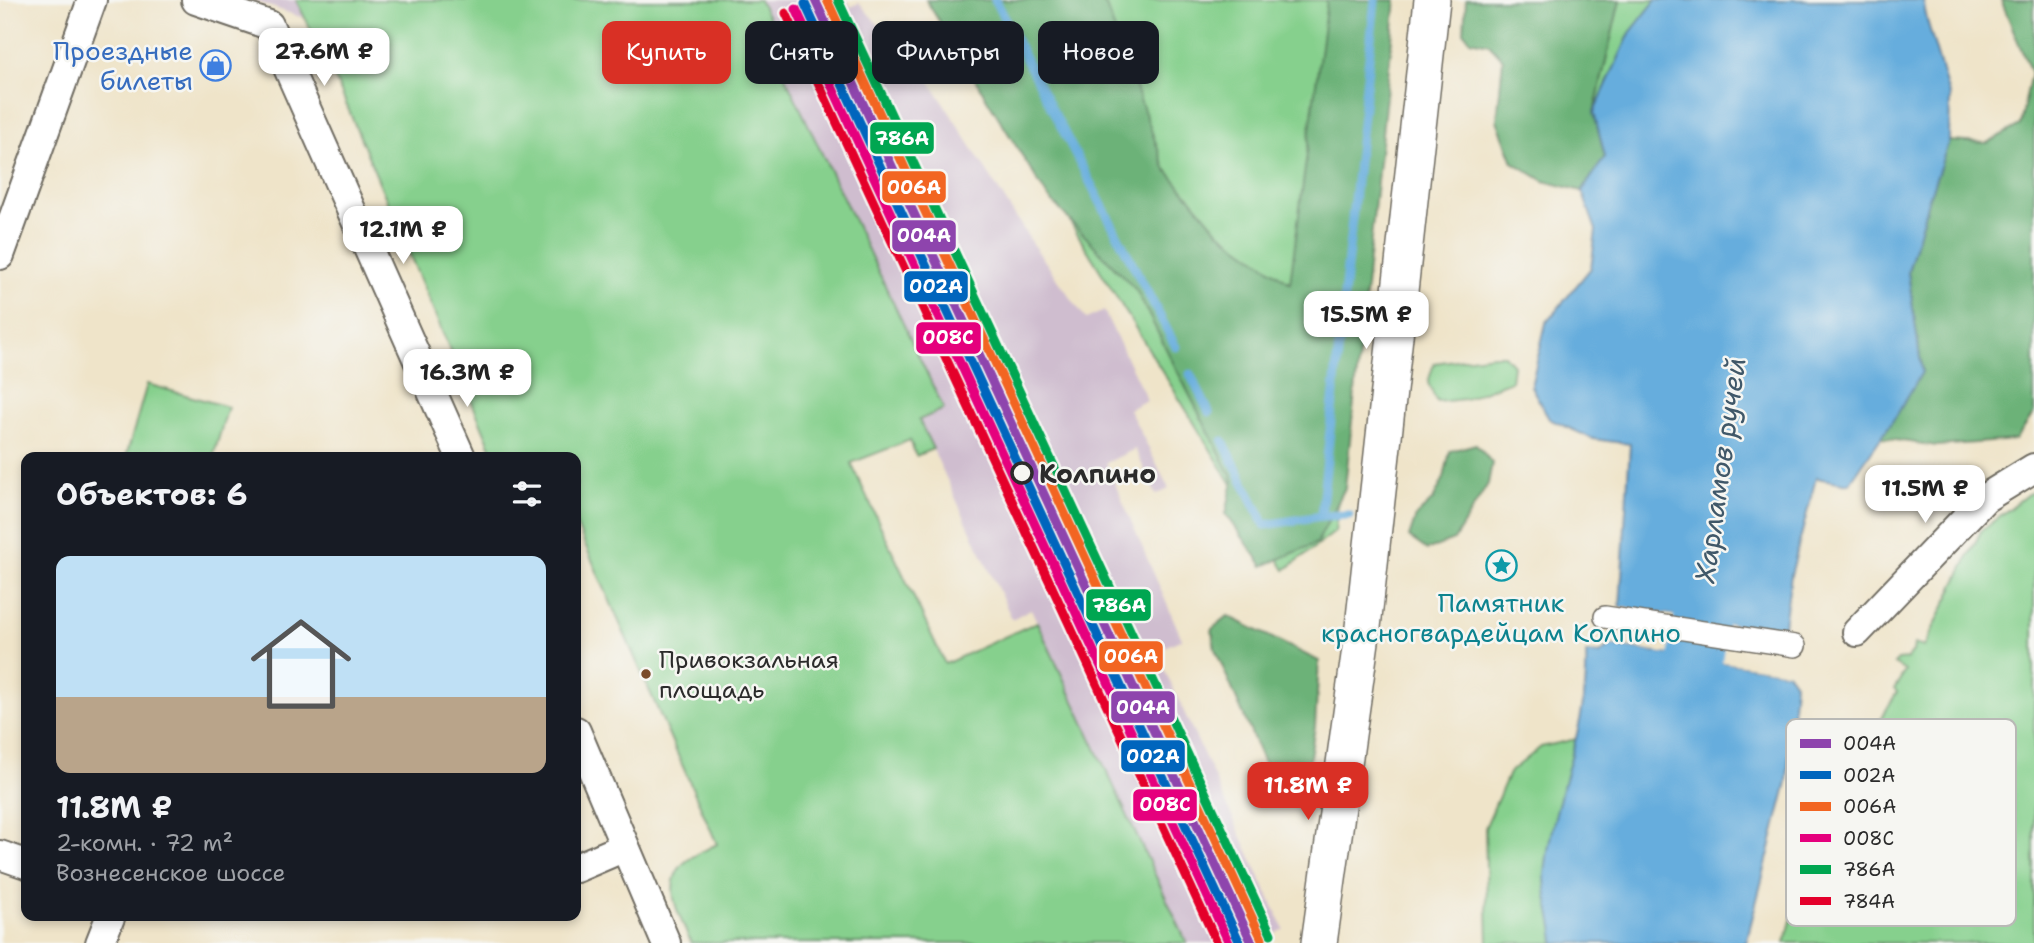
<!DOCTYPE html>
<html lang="ru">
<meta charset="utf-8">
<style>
:root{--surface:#171b24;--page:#20242c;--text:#f1f3f6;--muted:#9ea1a6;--line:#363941;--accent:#d93025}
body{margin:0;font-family:"Shantell Sans",sans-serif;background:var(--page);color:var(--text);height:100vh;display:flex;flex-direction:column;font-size:26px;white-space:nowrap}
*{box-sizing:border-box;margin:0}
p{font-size:23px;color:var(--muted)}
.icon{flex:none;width:38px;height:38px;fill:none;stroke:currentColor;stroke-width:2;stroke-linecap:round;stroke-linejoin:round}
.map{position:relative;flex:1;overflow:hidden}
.panel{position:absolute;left:21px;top:452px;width:560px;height:469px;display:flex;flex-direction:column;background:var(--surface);border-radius:14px;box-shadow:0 4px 10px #0003}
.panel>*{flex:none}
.hud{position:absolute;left:602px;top:21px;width:665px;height:63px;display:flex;gap:14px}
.price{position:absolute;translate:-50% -60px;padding:0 16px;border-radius:14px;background:#fff;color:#222;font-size:23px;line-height:46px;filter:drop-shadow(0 2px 4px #0008)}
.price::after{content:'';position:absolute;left:50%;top:42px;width:21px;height:16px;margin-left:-10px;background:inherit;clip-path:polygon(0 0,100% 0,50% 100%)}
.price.on{background:var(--accent);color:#fff}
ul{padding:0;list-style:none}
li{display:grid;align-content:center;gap:14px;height:371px;padding:0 35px}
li+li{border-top:2px solid var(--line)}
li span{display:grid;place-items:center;height:217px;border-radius:14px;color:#555}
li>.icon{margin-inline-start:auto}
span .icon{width:126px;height:126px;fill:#fffc;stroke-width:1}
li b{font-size:30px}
h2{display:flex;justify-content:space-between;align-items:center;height:84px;padding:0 35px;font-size:30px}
.pill{padding:0 24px;border-radius:14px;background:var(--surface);box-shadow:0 4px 10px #0003;font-size:24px;line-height:63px}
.pill.on{background:var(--accent);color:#fff}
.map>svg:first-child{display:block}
</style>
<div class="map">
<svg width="2034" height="943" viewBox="0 0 2034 943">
<rect width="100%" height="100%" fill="#f6f6f2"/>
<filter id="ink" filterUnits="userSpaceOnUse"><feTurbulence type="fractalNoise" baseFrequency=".0143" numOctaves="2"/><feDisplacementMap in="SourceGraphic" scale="14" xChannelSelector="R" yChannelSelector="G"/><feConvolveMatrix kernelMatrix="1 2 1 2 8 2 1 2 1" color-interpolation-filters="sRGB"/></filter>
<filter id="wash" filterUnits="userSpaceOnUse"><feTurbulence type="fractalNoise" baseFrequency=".00686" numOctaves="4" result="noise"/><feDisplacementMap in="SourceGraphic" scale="28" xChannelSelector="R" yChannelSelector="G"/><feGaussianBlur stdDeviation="1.57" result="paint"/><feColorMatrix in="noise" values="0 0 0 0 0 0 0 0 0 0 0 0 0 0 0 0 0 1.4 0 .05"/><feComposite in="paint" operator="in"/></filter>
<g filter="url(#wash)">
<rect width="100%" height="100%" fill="#efe4c9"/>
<g fill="#cfbdcf">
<polygon points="252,0 296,0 303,18"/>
<polygon points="759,0 847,0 851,7 859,3 931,83 1034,246 1086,319 1104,311 1147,400 1129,409 1169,489 1156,495 1135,449 1106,463 1182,639 1156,651 1284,929 1261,939 1262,943 1187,943 1031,609 1012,619 919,420 943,409 771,46 781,41"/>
</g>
<g fill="#86d08d" stroke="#587e5c" stroke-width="2">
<path d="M 296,0 L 759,0 L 781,41 L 771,47 L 944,409 L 919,420 L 933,449 L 916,456 L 910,440 L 851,463 L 945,664 L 1037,622 L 1187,943 L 691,943 C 681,919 661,887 683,864 C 692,855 706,850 717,844 L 576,524 L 576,457 L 495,457 L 339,87 Z"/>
<polygon points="933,0 1393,0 1335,532 1285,570"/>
<polygon points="1620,0 1656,0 1630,33 1594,112"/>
<polygon points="1493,355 1504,355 1513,365 1511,381 1465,399 1437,402 1428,383 1434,363"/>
<polygon points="147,384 228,407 213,457 126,457"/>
<polygon points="2034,492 2034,943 1785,943 1817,824 1897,692 1894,689 1905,671 1894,664 1898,660 1907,659 1913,652 1914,644 1924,647 1981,531 2028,494"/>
<polygon points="1576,739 1566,778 1555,943 1488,943 1485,828 1509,773 1541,747"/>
</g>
<g fill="#6cb278" stroke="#4c6e52" stroke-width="2">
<polygon points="926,0 1099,0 1106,6 1165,168 1219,232 1290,283 1327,0 1396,0 1345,488 1317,543 1263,566 1226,514 1233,480 1136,290 1047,196"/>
<polygon points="1466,0 1620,0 1594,112 1605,157 1582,191 1544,181 1513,162 1497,120 1503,59 1489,44 1470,40 1464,32"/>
<polygon points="2001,0 2034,0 2034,413 2015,440 1937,446 1881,438 1922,372 1908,272 1928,201 1949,141 1987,143 2020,125 2031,73"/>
<polygon points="1476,444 1492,463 1488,484 1454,540 1427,550 1409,537 1416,516 1433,500 1444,478 1450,451"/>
<polygon points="1228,616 1319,661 1315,727 1302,804 1276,791 1215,649 1212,629"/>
</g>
<g fill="#66addd" stroke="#486c84" stroke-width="2">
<polygon points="1656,0 1923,0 1927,20 1950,98 1949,141 1928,201 1908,272 1922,372 1898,413 1849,484 1816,478 1791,575 1783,633 1620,607 1630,444 1593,439 1549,419 1531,386 1546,323 1591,268 1596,230 1582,191 1605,157 1594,112 1630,33"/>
<path d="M 1610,645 L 1787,672 L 1795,683 L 1787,782 L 1746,943 L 1555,943 C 1554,920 1544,896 1545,874 C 1551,799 1590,729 1586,653 L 1600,654 Z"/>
</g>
<g fill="#efe4c9">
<polygon points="1617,606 1620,607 1786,633 1785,635 1617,609"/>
<polygon points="1611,641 1787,668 1787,672 1610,645"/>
</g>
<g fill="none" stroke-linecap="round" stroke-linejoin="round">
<g stroke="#66addd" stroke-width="9">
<polyline points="995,0 1176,347"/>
<polyline points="1190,374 1209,412"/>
<polyline points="1223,441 1265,525 1321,516 1349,515"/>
<polyline points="1321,516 1375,0"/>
</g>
<polyline stroke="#66addd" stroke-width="54" points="1685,731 1711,546"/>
</g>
</g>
<g filter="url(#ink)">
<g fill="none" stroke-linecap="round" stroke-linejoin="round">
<defs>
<polyline id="pedestrian" points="1605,617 1795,646"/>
<g id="minor">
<polyline points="196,0 269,25 461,457"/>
<polyline points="0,255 92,0"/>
<polyline points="1857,632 1985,498 2034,468"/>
<polyline points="576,731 666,943"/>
<polyline points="0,855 26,864"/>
<polyline points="576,868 625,847"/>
<polyline points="100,943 111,915"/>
</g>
<polyline id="tertiary" points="1319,943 1363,627 1432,0"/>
</defs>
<use href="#pedestrian" stroke="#706c62" stroke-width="24"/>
<use href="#minor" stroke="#706c62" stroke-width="32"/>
<use href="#tertiary" stroke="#706c62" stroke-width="38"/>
<use href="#pedestrian" stroke="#fff" stroke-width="21"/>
<use href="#minor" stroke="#fff" stroke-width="28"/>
<use href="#tertiary" stroke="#fff" stroke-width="35"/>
<defs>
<polyline id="rail-1" points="815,0 1252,943"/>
<polyline id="rail-2" points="805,4 1240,943"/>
<polyline id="rail-3" points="827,0 1262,939"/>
<polyline id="rail-4" points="796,9 1229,943"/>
<polyline id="rail-5" points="838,0 1271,934"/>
<polyline id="rail-6" points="786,13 1217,943"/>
</defs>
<use href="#rail-1" stroke="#f6f6f2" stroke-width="14"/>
<use href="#rail-2" stroke="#f6f6f2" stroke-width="14"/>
<use href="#rail-3" stroke="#f6f6f2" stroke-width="14"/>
<use href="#rail-4" stroke="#f6f6f2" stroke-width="14"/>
<use href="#rail-5" stroke="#f6f6f2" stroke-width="14"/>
<use href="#rail-6" stroke="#f6f6f2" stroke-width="14"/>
<use href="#rail-1" stroke="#8e44ad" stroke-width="9"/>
<use href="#rail-2" stroke="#0065bd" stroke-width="9"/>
<use href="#rail-3" stroke="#f26522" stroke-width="9"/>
<use href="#rail-4" stroke="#e5007d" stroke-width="9"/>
<use href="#rail-5" stroke="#00a651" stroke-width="9"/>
<use href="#rail-6" stroke="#e4002b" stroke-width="9"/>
</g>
</g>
<defs>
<symbol id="shop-ring" viewBox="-11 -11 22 22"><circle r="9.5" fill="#f6f6f2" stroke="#3f7fe0" stroke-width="1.5"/><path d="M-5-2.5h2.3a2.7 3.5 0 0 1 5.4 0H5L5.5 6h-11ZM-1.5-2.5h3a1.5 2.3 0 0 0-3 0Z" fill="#3f7fe0"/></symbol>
<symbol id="sight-ring" viewBox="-11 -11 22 22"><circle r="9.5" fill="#f6f6f2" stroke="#0f9aa8" stroke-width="1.5"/><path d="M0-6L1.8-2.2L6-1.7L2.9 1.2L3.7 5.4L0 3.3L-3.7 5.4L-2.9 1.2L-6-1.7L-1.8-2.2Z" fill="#0f9aa8"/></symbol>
</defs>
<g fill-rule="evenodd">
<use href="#shop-ring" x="198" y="48" width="35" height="35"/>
<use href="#sight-ring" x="1484" y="548" width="35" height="35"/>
</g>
<circle fill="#f6f6f2" stroke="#2b2b2b" stroke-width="3.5" cx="1022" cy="473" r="10"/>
<circle fill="#7a4b2a" stroke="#f6f6f2" stroke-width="2.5" cx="646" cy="674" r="6"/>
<g text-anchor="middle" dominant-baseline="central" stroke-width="5" stroke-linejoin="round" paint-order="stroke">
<g font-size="24" fill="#2b2b2b" stroke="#f6f6f2" text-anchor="start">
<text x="659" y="660">Привокзальная<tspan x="659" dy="30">площадь</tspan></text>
</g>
<g font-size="26" fill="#366cbe" stroke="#f6f6f2" text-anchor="end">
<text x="193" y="50">Проездные<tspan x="193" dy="30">билеты</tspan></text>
</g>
<g font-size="26" font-weight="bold" fill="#2b2b2b" stroke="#f6f6f2" text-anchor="start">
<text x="1039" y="473">Колпино</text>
</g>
<g font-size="26" fill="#0d838f" stroke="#f6f6f2">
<text x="1501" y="602">Памятник<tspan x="1501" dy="30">красногвардейцам Колпино</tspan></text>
</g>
<g font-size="28" font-style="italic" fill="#405869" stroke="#f6f6f2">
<text transform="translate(1720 470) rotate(-82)">Харламов ручей</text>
</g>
</g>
<rect x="1786" y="719" width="230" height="207" rx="10" fill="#f6f6f2" stroke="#b9b9b6" stroke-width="2"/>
<rect x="1800" y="739" width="31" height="9" fill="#8e44ad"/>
<rect x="1800" y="771" width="31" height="8" fill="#0065bd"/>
<rect x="1800" y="802" width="31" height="9" fill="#f26522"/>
<rect x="1800" y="834" width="31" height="8" fill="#e5007d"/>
<rect x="1800" y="865" width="31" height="9" fill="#00a651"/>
<rect x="1800" y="897" width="31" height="8" fill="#e4002b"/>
<g font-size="19" fill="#2b2b2b">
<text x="1843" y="750">004А</text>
<text x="1843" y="782">002А</text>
<text x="1843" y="813">006А</text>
<text x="1843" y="845">008С</text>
<text x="1843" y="876">786А</text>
<text x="1843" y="908">784А</text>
</g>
<g stroke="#f6f6f2" stroke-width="2.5">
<rect x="869" y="121" width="66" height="34" rx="7" fill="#00a651"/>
<rect x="881" y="170" width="66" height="34" rx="7" fill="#f26522"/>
<rect x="891" y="219" width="66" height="34" rx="7" fill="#8e44ad"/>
<rect x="903" y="270" width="66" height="33" rx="7" fill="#0065bd"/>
<rect x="915" y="321" width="67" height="34" rx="7" fill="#e5007d"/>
<rect x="1085" y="588" width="67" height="34" rx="7" fill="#00a651"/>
<rect x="1098" y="640" width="66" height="33" rx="7" fill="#f26522"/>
<rect x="1110" y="690" width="66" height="34" rx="7" fill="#8e44ad"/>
<rect x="1120" y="739" width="66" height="34" rx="7" fill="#0065bd"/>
<rect x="1132" y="788" width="66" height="34" rx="7" fill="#e5007d"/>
</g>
<g font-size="19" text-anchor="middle" font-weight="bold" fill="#fff">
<text x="902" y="145">786А</text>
<text x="914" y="194">006А</text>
<text x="924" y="242">004А</text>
<text x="936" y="293">002А</text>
<text x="948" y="344">008С</text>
<text x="1119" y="612">786А</text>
<text x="1131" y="663">006А</text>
<text x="1143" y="714">004А</text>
<text x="1153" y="763">002А</text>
<text x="1165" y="811">008С</text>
</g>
</svg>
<b class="price" style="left:324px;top:88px">27.6M ₽</b>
<b class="price" style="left:403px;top:266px">12.1M ₽</b>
<b class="price" style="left:1366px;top:351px">15.5M ₽</b>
<b class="price" style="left:467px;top:409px">16.3M ₽</b>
<b class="price" style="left:1925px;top:525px">11.5M ₽</b>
<b class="price on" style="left:1308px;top:822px">11.8M ₽</b>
<div class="hud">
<a class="pill on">Купить</a>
<a class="pill">Снять</a>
<a class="pill">Фильтры</a>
<a class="pill">Новое</a>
</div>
<section class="panel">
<h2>Объектов: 6<svg class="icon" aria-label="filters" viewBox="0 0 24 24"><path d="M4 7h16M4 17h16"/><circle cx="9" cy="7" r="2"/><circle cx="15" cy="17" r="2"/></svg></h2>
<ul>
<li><span style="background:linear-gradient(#bfe0f5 65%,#b9a48a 0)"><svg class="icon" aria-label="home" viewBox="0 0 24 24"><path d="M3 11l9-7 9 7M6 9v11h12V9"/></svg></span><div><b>11.8M ₽</b><p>2-комн. · 72 m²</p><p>Вознесенское шоссе</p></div></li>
</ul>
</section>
</div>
